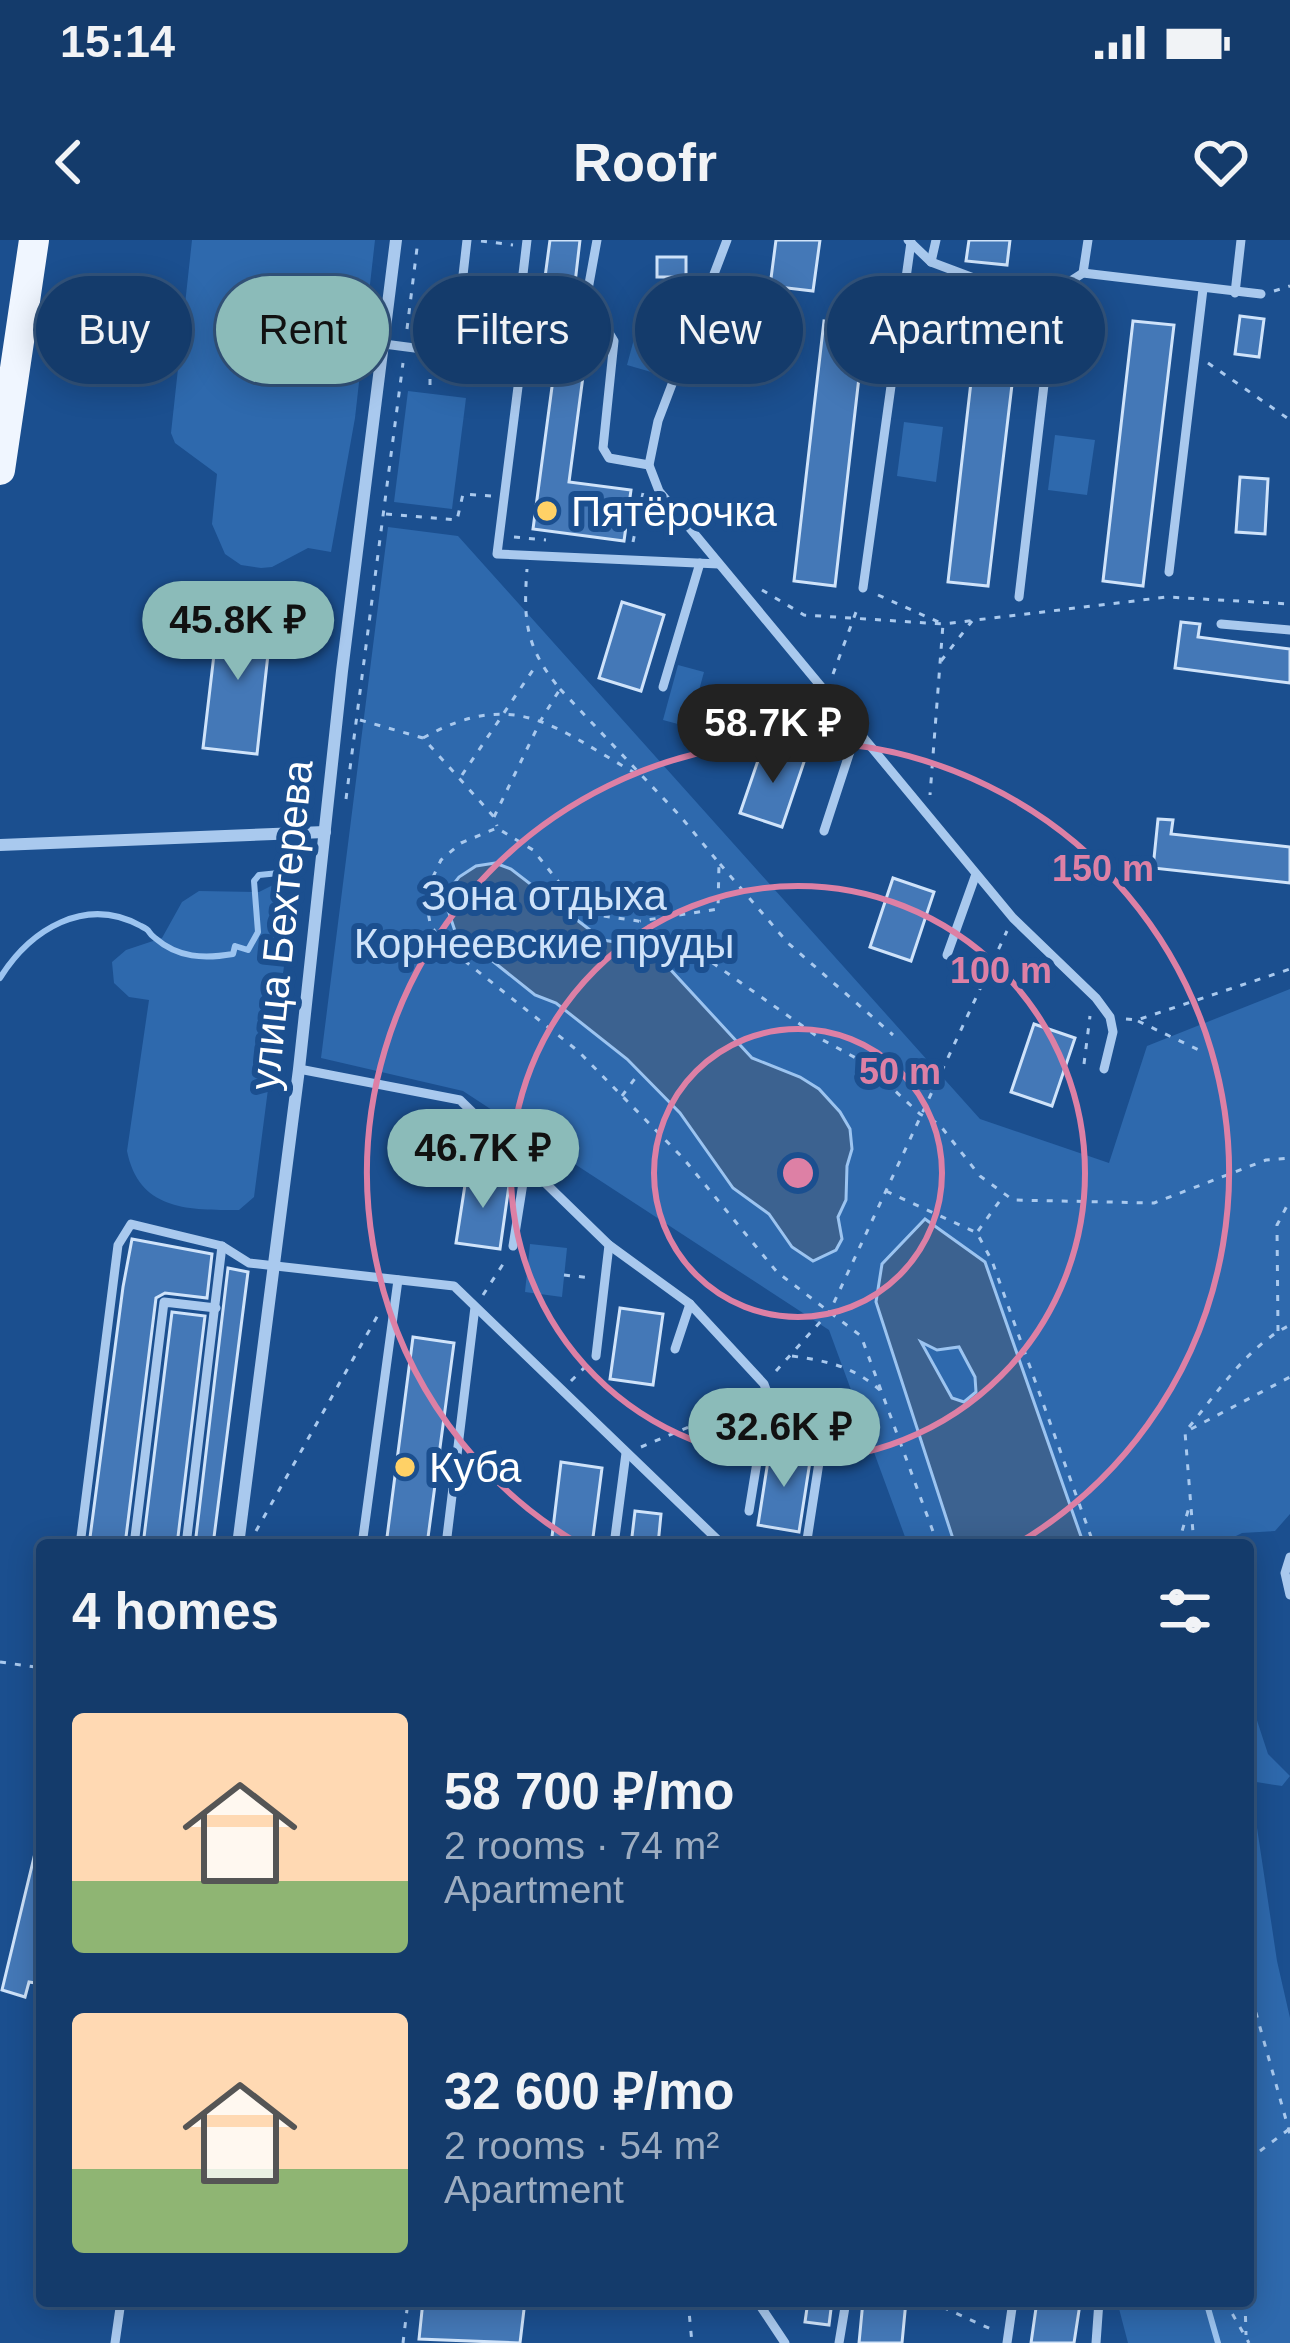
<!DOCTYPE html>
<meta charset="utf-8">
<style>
:root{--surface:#143b6b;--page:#214673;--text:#f1f3f6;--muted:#9dadc1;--line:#33557e;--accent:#8bbbb9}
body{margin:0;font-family:Arial,sans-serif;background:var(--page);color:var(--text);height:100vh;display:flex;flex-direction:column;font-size:45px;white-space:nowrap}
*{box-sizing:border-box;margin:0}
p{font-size:39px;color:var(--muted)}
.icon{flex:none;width:66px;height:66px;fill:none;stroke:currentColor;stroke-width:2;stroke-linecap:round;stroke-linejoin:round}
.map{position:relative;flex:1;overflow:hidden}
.panel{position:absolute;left:36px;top:1299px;width:1218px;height:768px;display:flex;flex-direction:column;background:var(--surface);border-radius:12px;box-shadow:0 6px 30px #0003,0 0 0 3px var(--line)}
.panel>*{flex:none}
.guide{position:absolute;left:36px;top:36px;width:1218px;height:108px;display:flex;gap:24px}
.price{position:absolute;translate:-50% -102px;padding:0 27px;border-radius:42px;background:var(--accent);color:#111;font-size:39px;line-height:78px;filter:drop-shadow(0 3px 6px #0008)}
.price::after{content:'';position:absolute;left:50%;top:72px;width:36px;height:27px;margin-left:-18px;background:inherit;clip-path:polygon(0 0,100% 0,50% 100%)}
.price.active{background:#222;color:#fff}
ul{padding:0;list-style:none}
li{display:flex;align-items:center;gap:36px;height:300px;padding:0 36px}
li span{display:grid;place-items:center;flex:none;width:336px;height:240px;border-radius:12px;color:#555}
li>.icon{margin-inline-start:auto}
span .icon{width:144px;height:144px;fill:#fffc;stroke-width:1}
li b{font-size:51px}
h2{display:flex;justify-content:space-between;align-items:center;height:144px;padding:0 36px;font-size:51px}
.chip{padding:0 42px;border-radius:54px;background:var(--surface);box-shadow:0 6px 30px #0003,0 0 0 3px var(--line);font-size:42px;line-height:108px}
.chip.active{background:var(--accent);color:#111}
.status{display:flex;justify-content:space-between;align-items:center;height:84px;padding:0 60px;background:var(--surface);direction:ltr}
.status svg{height:33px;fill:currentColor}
header{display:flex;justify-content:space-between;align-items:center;height:156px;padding:0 36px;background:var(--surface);font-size:54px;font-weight:700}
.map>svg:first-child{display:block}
</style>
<div class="status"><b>15:14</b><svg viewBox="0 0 49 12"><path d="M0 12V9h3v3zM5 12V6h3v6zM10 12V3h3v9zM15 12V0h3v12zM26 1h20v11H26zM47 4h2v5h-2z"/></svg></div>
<header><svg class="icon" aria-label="back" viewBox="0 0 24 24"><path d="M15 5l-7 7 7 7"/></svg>Roofr<svg class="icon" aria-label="heart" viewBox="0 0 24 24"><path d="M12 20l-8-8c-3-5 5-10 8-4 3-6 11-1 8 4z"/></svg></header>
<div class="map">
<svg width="1290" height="2103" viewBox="0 0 1290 2103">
<rect width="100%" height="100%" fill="#1b4f8f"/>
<g fill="#2e69ad">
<polygon points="192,0 375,0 355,178 331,312 308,308 272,327 261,328 241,325 225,314 212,284 217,234 175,203 171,193"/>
<polygon points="641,73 672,81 658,134 627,125"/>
<polygon points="408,151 466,158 452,269 394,262"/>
<polygon points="904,182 943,187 936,242 897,236"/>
<polygon points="1055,195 1095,200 1087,255 1048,250"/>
<polygon points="388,287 458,296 980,879 1109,923 1147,806 1290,749 1290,1274 1275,1291 1242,1293 1230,1299 1230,1305 908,1305 829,1090 463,851 321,818"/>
<polygon points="678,425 704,432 689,487 663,480"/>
<path d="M 277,643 L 290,680 L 254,957 L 239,970 C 189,970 139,971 127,911 L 149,760 L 129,757 L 114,743 L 112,722 L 126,710 L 162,698 L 182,662 L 199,651 L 259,652 Z"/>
<polygon points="530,1004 567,1008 562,1057 525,1052"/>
<polygon points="1248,1453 1268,1514 1290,1536 1282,1546 1250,1541 1277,1721 1290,1778 1290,2103 1128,2103 1117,2061 1248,2061"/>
</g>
<g fill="#3c6290" stroke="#9cc4f0" stroke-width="3" fill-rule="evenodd">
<polygon points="495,623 511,629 603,700 634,705 657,715 752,818 800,837 819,849 840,872 850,889 852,909 847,926 846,960 838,977 842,999 836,1010 813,1021 792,1007 769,974 733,948 680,873 627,819 556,763 535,755 455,691 448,670 448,651 459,637 476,626"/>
<path d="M 925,979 L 985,1022 L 1084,1305 L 955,1305 L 876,1062 L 882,1024 ZM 921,1102 L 937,1110 L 959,1107 L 975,1137 L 976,1152 L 964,1162 L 952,1158 Z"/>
</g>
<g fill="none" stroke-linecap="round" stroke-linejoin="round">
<g stroke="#9cc4f0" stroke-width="6">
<path d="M 0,738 C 30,690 85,655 141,686 C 153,692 145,690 155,698 C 178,718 204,719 233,714 L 235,706 L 248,710 L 258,692 L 254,641 L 259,635 L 279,633 L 287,620"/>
<polyline points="1206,2061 1218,2103"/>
</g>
</g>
<g fill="#4478b7" stroke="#cfe3fa" stroke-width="3">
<polygon points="550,0 580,0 570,86 539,82"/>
<polygon points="776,0 820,0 813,51 770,46"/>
<polygon points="969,0 1010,0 1007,25 966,21"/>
<rect x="657" y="17" width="29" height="20"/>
<polygon points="1240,76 1264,79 1259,117 1235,114"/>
<polygon points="824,81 865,85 835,346 794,341"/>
<polygon points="978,81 1019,86 988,346 948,342"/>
<polygon points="1133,81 1174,85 1143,346 1103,341"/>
<polygon points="560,87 589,91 569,242 631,250 624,301 533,289"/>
<polygon points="1240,237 1268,239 1265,294 1236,292"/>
<polygon points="622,362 664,375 641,451 599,438"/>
<polygon points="219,372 272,378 257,514 203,508"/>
<polygon points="1181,382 1200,384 1198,397 1290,409 1290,443 1175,428"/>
<polygon points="763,506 805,519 782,587 740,573"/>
<polygon points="1158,579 1173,580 1171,594 1290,607 1290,643 1153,628"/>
<polygon points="893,638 934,652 911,721 870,707"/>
<polygon points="1034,784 1075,798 1052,866 1011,852"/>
<polygon points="467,932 510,938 500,1009 456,1003"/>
<polygon points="132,999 212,1014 207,1058 165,1053 156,1058 125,1305 89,1305 123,1047"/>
<polygon points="228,1028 248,1032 213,1305 195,1305"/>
<polygon points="620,1068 663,1074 653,1145 610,1139"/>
<polygon points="172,1072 205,1076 177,1305 143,1305"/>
<polygon points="413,1097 454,1103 427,1305 386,1305"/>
<polygon points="770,1208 811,1215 799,1292 758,1285"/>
<polygon points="561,1222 602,1228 592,1305 551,1305"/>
<polygon points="635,1271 661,1274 658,1305 631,1305"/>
<polygon points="36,1609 42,1609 42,1662 37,1680 42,1682 42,1744 29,1742 25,1757 2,1750"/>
<polygon points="423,2061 525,2061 520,2103 419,2099"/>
<polygon points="808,2061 832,2061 829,2085 805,2082"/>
<polygon points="863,2061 906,2061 902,2103 859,2103"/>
<polygon points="1037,2061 1080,2064 1074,2103 1031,2103"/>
</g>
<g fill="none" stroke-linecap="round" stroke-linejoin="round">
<g stroke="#a9c9ee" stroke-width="3" stroke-dasharray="6 9" stroke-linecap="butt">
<polyline points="481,1 513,5"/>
<polyline points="1274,51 1290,46"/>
<polyline points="407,89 418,0"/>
<polyline points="442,121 453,130 507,134"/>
<polyline points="1208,123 1290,180"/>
<polyline points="430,124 430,154"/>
<polyline points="386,274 457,280 463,254 492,256"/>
<polyline points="514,297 546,300"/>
<polyline points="633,302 643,253"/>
<polyline points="762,350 804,375 943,384 1167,357 1290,364"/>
<polyline points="878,355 943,384 930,555"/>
<polyline points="941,421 972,381"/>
<polyline points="833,434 859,364"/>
<polyline points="560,449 681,577 719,623 718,669 640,681"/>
<polyline points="360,480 423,498 494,577 497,586"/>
<path d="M 423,498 C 515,447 554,487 635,533"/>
<polyline points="462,535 537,424"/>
<polyline points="346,559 403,123"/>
<path d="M 494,577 L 541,480 L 560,449 C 526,408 523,382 527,329"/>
<polyline points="720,624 788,703 893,795"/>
<polyline points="1126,779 1137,780 1290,729"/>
<polyline points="1138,781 1203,812"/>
<polyline points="1084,824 1090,776"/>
<polyline points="622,856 639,833"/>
<polyline points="886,951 977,993 992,1021 1094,1305"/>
<polyline points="978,991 1004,955"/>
<polyline points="564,1035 592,1038"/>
<polyline points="483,1055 507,1018"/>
<polyline points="1278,1091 1277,985 1290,960"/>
<path d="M 792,1116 C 827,1121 853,1126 881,1151"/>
<polyline points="776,1131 830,1071 1007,691"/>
<polyline points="571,1141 586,1126"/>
<polyline points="1191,1189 1290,1137"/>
<polyline points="641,1207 715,1176 750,1153"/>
<polyline points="256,1291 378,1075"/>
<polyline points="938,1305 861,1096 777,1032 683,918 578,811 441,702 430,683 427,666 432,639 441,620 461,603 497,588 533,610 562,646 596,675 638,681 700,714 821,799 865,823 920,874 939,884 980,936 1013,960 1154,963 1266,920 1290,918"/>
<polyline points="1178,1305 1190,1264"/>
<path d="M 1194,1305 L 1185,1192 C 1215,1156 1247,1106 1290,1085"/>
<polyline points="0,1422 42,1428"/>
<polyline points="1248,1759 1256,1773 1290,1894"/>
<polyline points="1248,1920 1288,1890"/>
<polyline points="688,2061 692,2103"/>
<polyline points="929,2061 993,2090"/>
<polyline points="1225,2061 1249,2103"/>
<polyline points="1245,2061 1246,2095"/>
<polyline points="403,2103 408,2061"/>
</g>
<g stroke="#a9c9ee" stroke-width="9">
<polyline points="527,0 517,85 523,107 497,314 719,324"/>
<polyline points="597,0 583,77 608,91 614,101 603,208 609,218 649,225"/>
<polyline points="727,0 658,181 649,225 659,251 1013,678 1096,758 1110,777 1113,792 1104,829"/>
<polyline points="908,0 931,22 987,43 1055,51 1083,33 1261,54"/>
<polyline points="931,22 936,0"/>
<polyline points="1083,33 1088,0"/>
<polyline points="1235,53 1241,0"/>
<polyline points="384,104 430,110 457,88 467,0"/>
<polyline points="1169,332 1203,49"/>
<polyline points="863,348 911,2"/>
<polyline points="1019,357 1055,51"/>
<polyline points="1221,384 1290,390"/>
<polyline points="663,447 700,323"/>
<polyline points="824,591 857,490"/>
<polyline points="947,715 976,634"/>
<polyline points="299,829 460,860 609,1005 690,1064 764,1144 768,1155 749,1271"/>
<polyline points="513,1006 526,924"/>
<polyline points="675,1109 690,1064"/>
<polyline points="596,1116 609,1005"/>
<polyline points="768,1155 822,1203 807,1300"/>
<polyline points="80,1305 118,1005 131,984 222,1006 249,1023 454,1046 723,1305"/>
<polyline points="134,1305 164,1062 216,1068"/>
<polyline points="186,1305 222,1006"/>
<polyline points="362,1305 398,1040"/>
<polyline points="446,1305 475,1067"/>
<polyline points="614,1305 626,1213"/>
<polyline points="1290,1317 1285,1333 1290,1355"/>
<polyline points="757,2061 785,2103"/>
<polyline points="115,2103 121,2061"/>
<polyline points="839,2103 846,2061"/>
<polyline points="1007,2103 1013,2061"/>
<polyline points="1096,2103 1099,2061"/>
</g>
<g stroke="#a9c9ee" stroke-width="12">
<polyline points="0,605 325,592"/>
<polyline points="238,1305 299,829 342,431 396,0"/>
</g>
<polyline stroke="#f0f6ff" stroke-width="30" points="0,230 34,0"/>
</g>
<g fill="none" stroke="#dd80a5" stroke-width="6">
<circle cx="798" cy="933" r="144"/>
<circle cx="798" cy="933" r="287"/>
<path d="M579 1304A431 431 0 1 1 1017 1304"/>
</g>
<g fill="#ffd166" stroke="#1b4f8f" stroke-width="4.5">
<circle cx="547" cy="271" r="12"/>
<circle cx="405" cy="1227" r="12"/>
</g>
<g text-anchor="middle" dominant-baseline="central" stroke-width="12" stroke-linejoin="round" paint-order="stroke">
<g font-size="42" fill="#fff" stroke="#1b4f8f" text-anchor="start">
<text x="571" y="271">Пятёрочка</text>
<text x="429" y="1227">Куба</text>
</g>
<g font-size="42" fill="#cfe3fa" stroke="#1b4f8f">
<text x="544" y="655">Зона отдыха<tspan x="544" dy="48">Корнеевские пруды</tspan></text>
</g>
<g font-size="42" fill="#fff" stroke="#1b4f8f">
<text transform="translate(281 685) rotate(-84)">улица Бехтерева</text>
</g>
</g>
<circle cx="798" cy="933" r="18" fill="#dd80a5" stroke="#1b4f8f" stroke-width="6"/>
<g font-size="36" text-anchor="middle" font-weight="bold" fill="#dd80a5" stroke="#1b4f8f" stroke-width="12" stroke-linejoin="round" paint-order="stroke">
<text x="1103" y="641">150 m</text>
<text x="1001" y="743">100 m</text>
<text x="900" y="844">50 m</text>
</g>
</svg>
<b class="price" style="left:238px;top:443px">45.8K ₽</b>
<b class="price active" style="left:773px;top:546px">58.7K ₽</b>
<b class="price" style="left:483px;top:971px">46.7K ₽</b>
<b class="price" style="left:784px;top:1250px">32.6K ₽</b>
<div class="guide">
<a class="chip">Buy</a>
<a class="chip active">Rent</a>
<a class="chip">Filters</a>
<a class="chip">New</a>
<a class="chip">Apartment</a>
</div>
<section class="panel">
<h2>4 homes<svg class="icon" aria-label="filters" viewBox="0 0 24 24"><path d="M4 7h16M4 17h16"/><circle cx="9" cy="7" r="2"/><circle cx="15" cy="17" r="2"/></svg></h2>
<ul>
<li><span style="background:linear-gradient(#ffd9b3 70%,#8fb573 0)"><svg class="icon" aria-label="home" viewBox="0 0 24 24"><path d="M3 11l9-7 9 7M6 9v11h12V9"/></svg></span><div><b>58 700 ₽/mo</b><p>2 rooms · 74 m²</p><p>Apartment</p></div></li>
<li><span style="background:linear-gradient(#ffd9b3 65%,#8fb573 0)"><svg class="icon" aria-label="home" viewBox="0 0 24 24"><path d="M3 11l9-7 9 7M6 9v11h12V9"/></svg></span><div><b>32 600 ₽/mo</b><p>2 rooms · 54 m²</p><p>Apartment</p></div></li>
</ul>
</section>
</div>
